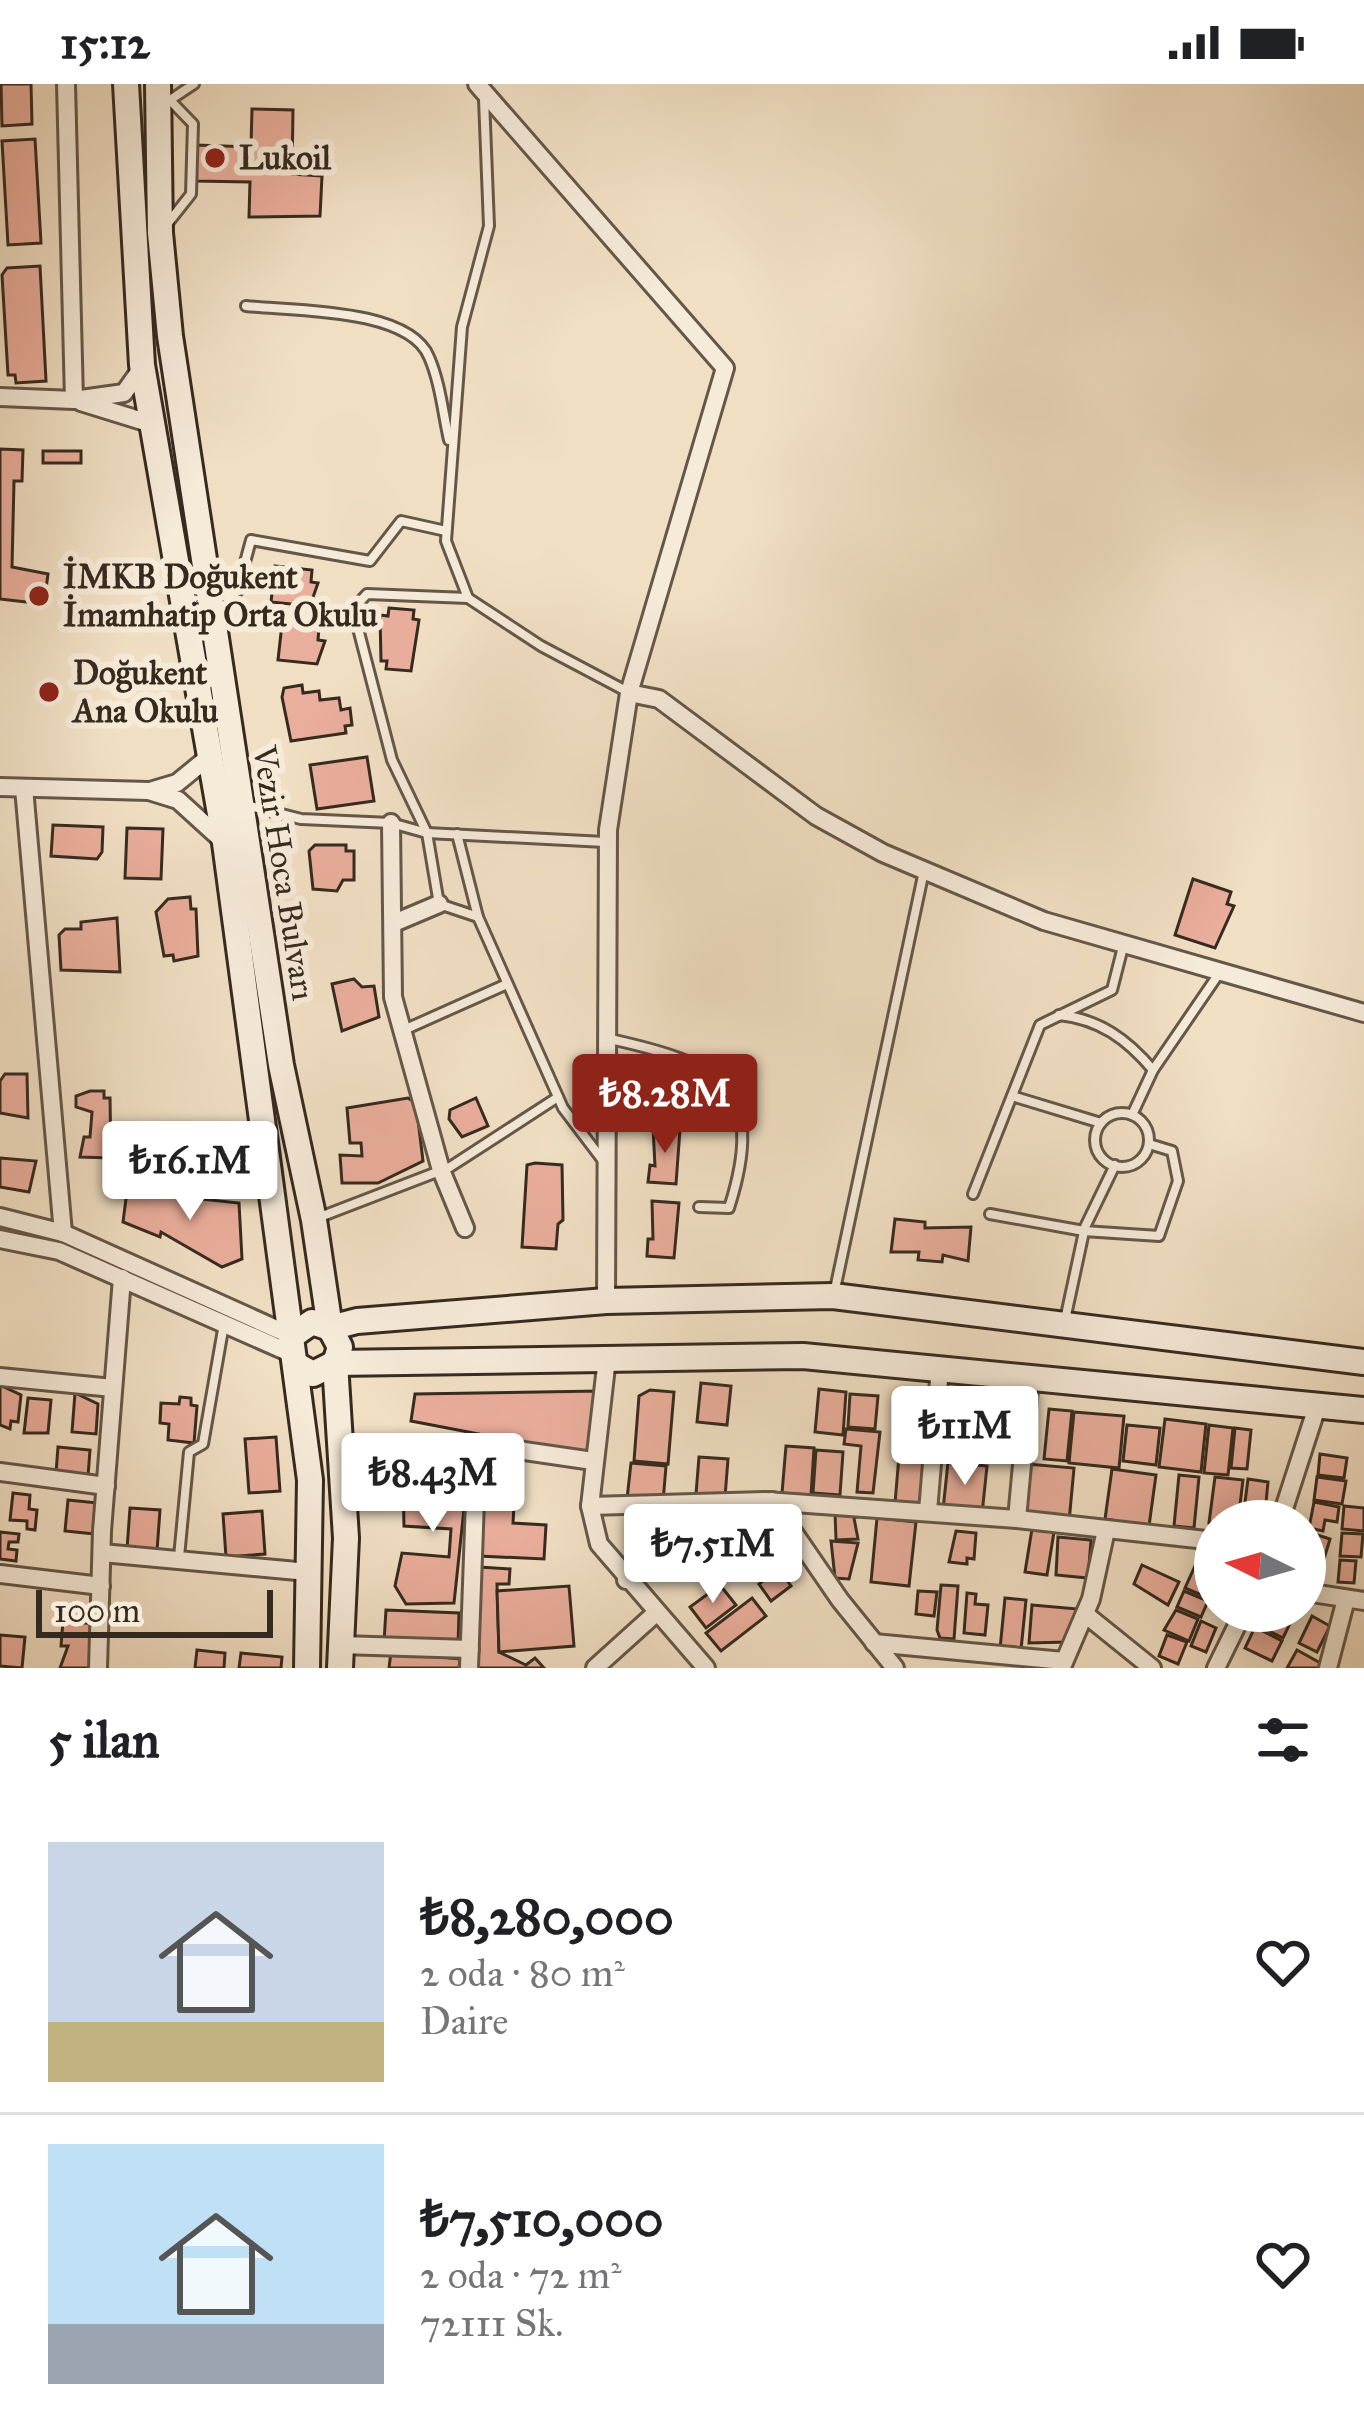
<!DOCTYPE html>
<html lang="tr">
<meta charset="utf-8">
<style>
:root{--surface:#fff;--page:#f2f2f2;--text:#202124;--muted:#757577;--line:#e0e0e0;--accent:#8f2418}
body{margin:0;font-family:"IM FELL Great Primer",serif;background:var(--page);color:var(--text);height:100vh;display:flex;flex-direction:column;font-size:45px;white-space:nowrap}
*{box-sizing:border-box;margin:0}
p{font-size:39px;color:var(--muted)}
.icon{flex:none;width:66px;height:66px;fill:none;stroke:currentColor;stroke-width:2;stroke-linecap:round;stroke-linejoin:round}
.map{position:relative;height:1584px;overflow:hidden}
.details{display:flex;flex-direction:column;background:var(--surface);flex:1}
.details>*{flex:none}
.needle{width:78px;rotate:275deg}
.controls{position:absolute;left:1194px;top:1416px;display:grid;gap:24px}
.controls a{display:grid;place-items:center;width:132px;height:132px;border-radius:50%;background:var(--surface);box-shadow:0 6px 30px #0003;font-size:60px}
.scale{position:absolute;left:36px;bottom:30px;width:237px;box-sizing:border-box;padding-left:12px;border:6px solid #362a1f;border-top:0;font-size:33px;line-height:42px;white-space:nowrap;color:#362a1f;-webkit-text-stroke:9px #f6ead9;paint-order:stroke}
.price{position:absolute;translate:-50% -102px;padding:0 27px;border-radius:12px;background:#fff;color:#222;font-size:39px;line-height:78px;filter:drop-shadow(0 3px 6px #0008)}
.price::after{content:'';position:absolute;left:50%;top:72px;width:36px;height:27px;margin-left:-18px;background:inherit;clip-path:polygon(0 0,100% 0,50% 100%)}
.price.selected{background:var(--accent);color:#fff}
ul{padding:0;list-style:none}
li{display:flex;align-items:center;gap:36px;height:300px;padding:0 48px}
li+li{border-top:3px solid var(--line)}
li span{display:grid;place-items:center;flex:none;width:336px;height:240px;border-radius:0px;color:#555}
li>.icon{margin-inline-start:auto}
span .icon{width:144px;height:144px;fill:#fffc;stroke-width:1}
li b{font-size:51px}
h2{display:flex;justify-content:space-between;align-items:center;height:144px;padding:0 48px;font-size:51px}
.status{display:flex;justify-content:space-between;align-items:center;height:84px;padding:0 60px;background:var(--surface);direction:ltr}
.status svg{height:33px;fill:currentColor}
.map>svg:first-child{display:block}
</style>
<div class="status"><b>15:12</b><svg viewBox="0 0 49 12"><path d="M0 12V9h3v3zM5 12V6h3v6zM10 12V3h3v9zM15 12V0h3v12zM26 1h20v11H26zM47 4h2v5h-2z"/></svg></div>
<div class="map">
<svg width="1364" height="1584" viewBox="0 0 1364 1584">
<rect width="100%" height="100%" fill="#f1dfc4"/>
<filter id="stains"><feTurbulence type="fractalNoise" baseFrequency=".00167" numOctaves="4"/><feColorMatrix values="0 0 0 0 .2 0 0 0 0 .09 0 0 0 0 .02 0 0 0 .5 -.17"/></filter>
<radialGradient id="worn" r=".72"><stop offset=".6" stop-color="#630" stop-opacity="0"/><stop offset="1" stop-color="#630" stop-opacity=".3"/></radialGradient>
<g fill="#eaae9c" stroke="#362a1f" stroke-width="3">
<polygon points="1,0 31,0 32,40 2,42"/>
<polygon points="252,25 293,26 292,90 322,92 320,132 249,133 250,98 196,97 197,61 251,63"/>
<polygon points="35,55 41,159 8,161 2,57"/>
<polygon points="40,182 46,297 16,299 15,291 8,291 2,191 7,184"/>
<polygon points="0,365 23,366 22,397 14,397 12,483 48,490 44,520 0,515"/>
<rect x="43" y="367" width="38" height="12"/>
<polygon points="275,482 312,486 311,498 318,499 310,522 271,518"/>
<polygon points="389,524 414,526 413,535 419,536 411,587 386,585 387,577 381,577 380,531 388,532"/>
<polygon points="282,540 319,544 318,556 325,557 317,580 278,576"/>
<polygon points="302,601 303,609 319,607 320,616 339,614 341,626 350,624 352,641 345,642 346,649 291,657 282,613 284,604"/>
<polygon points="367,673 374,717 317,725 310,681"/>
<polygon points="53,741 103,743 102,768 97,775 51,772"/>
<polygon points="127,744 163,745 161,795 125,794"/>
<polygon points="315,761 346,761 346,767 354,767 354,796 343,796 337,807 313,805 309,767"/>
<polygon points="1193,795 1231,808 1227,820 1234,822 1215,864 1175,851"/>
<polygon points="190,813 191,825 196,825 198,872 174,877 173,871 164,872 156,828 168,815"/>
<polygon points="117,834 120,888 61,886 59,851 65,845 81,845 81,838"/>
<polygon points="354,895 362,903 374,902 379,933 342,947 332,900"/>
<polygon points="5,990 27,990 28,1034 0,1029 0,997"/>
<polygon points="90,1007 104,1007 104,1014 110,1014 111,1074 80,1073 84,1053 90,1053 92,1028 76,1023 76,1012"/>
<polygon points="408,1014 416,1019 423,1077 378,1099 342,1099 340,1071 362,1072 361,1059 350,1059 347,1024"/>
<polygon points="476,1014 488,1042 462,1053 449,1035 450,1026"/>
<polygon points="653,1043 680,1045 676,1100 648,1098 650,1081 655,1082"/>
<polygon points="0,1074 36,1077 29,1108 0,1103"/>
<polygon points="535,1079 562,1081 563,1136 558,1140 556,1165 522,1163 527,1081"/>
<polygon points="127,1107 239,1119 242,1175 222,1183 161,1148 160,1153 123,1138"/>
<polygon points="652,1117 679,1119 674,1174 647,1172 648,1155 653,1155"/>
<polygon points="895,1135 925,1138 925,1144 971,1143 968,1177 943,1171 942,1178 918,1176 919,1168 891,1168"/>
<polygon points="701,1299 731,1302 727,1341 697,1338"/>
<polygon points="0,1301 21,1311 18,1338 11,1337 10,1345 0,1341"/>
<polygon points="819,1305 846,1308 843,1351 815,1348"/>
<polygon points="650,1306 674,1308 668,1380 634,1377 639,1312"/>
<polygon points="598,1307 588,1371 411,1337 415,1310"/>
<polygon points="75,1309 98,1320 96,1350 72,1348"/>
<polygon points="850,1310 878,1312 875,1345 848,1343"/>
<polygon points="905,1311 931,1313 926,1361 901,1359"/>
<polygon points="180,1313 191,1314 191,1321 197,1322 194,1359 168,1356 169,1340 160,1339 161,1319 179,1320"/>
<polygon points="28,1314 51,1316 48,1349 24,1349"/>
<polygon points="956,1315 1025,1321 1021,1370 951,1364"/>
<polygon points="1049,1325 1072,1327 1067,1377 1044,1375"/>
<polygon points="1074,1328 1124,1332 1119,1384 1069,1379"/>
<polygon points="1165,1335 1206,1340 1201,1388 1159,1383"/>
<polygon points="1127,1341 1160,1344 1156,1381 1123,1377"/>
<polygon points="1209,1341 1233,1344 1228,1391 1204,1389"/>
<polygon points="1235,1344 1251,1346 1247,1385 1231,1384"/>
<polygon points="846,1345 880,1348 873,1409 857,1408 861,1362 844,1360"/>
<polygon points="276,1353 280,1407 249,1409 245,1355"/>
<polygon points="786,1362 814,1364 811,1411 782,1409"/>
<polygon points="58,1363 90,1366 88,1392 56,1389"/>
<polygon points="816,1366 843,1368 840,1411 813,1409"/>
<polygon points="484,1368 517,1369 513,1439 546,1441 544,1475 479,1472"/>
<polygon points="1320,1370 1347,1374 1344,1394 1318,1391"/>
<polygon points="899,1372 926,1374 921,1422 895,1419"/>
<polygon points="699,1373 728,1375 725,1413 696,1410"/>
<polygon points="456,1377 469,1378 454,1519 406,1520 395,1502 402,1469 449,1473 451,1445 404,1442 403,1395 408,1396 408,1387 455,1391"/>
<polygon points="948,1378 987,1382 982,1430 943,1426"/>
<polygon points="631,1379 666,1382 663,1418 627,1415"/>
<polygon points="1027,1380 1074,1384 1069,1438 1022,1433"/>
<polygon points="1112,1385 1156,1391 1149,1442 1105,1435"/>
<polygon points="1179,1391 1199,1393 1194,1444 1174,1442"/>
<polygon points="1215,1393 1243,1396 1238,1437 1209,1439"/>
<polygon points="1317,1393 1346,1397 1342,1420 1314,1416"/>
<polygon points="1248,1395 1268,1398 1265,1429 1244,1426"/>
<polygon points="13,1409 30,1411 29,1425 37,1426 35,1446 27,1445 27,1437 10,1436"/>
<polygon points="68,1416 98,1419 95,1450 65,1447"/>
<polygon points="1314,1418 1339,1423 1337,1438 1325,1436 1323,1447 1309,1444"/>
<polygon points="1344,1422 1364,1424 1364,1447 1342,1445"/>
<polygon points="130,1424 160,1426 157,1467 127,1465"/>
<polygon points="262,1427 265,1470 226,1473 223,1430"/>
<polygon points="647,1428 694,1429 693,1448 647,1448"/>
<polygon points="835,1428 861,1431 854,1434 858,1455 836,1456"/>
<polygon points="877,1434 916,1438 909,1502 871,1498"/>
<polygon points="756,1436 770,1455 745,1474 731,1454"/>
<polygon points="1032,1445 1054,1448 1047,1491 1025,1488"/>
<polygon points="956,1447 976,1449 974,1475 967,1474 967,1480 949,1478"/>
<polygon points="1305,1447 1330,1455 1322,1482 1305,1477"/>
<polygon points="0,1448 19,1450 18,1458 9,1458 8,1465 17,1466 16,1477 0,1475"/>
<polygon points="1342,1449 1363,1450 1361,1473 1340,1472"/>
<polygon points="726,1452 743,1476 715,1497 697,1473"/>
<polygon points="1058,1453 1091,1456 1088,1494 1056,1491"/>
<polygon points="773,1457 785,1473 765,1494 753,1472"/>
<polygon points="831,1457 858,1459 849,1495 835,1494"/>
<polygon points="1340,1476 1356,1477 1354,1499 1338,1498"/>
<polygon points="1142,1481 1179,1498 1168,1521 1134,1500"/>
<polygon points="1195,1482 1215,1490 1215,1517 1185,1504"/>
<polygon points="479,1483 510,1485 509,1500 497,1500 499,1568 526,1581 535,1574 544,1584 476,1584"/>
<polygon points="779,1485 791,1502 771,1517 759,1500"/>
<polygon points="720,1501 736,1521 706,1544 690,1523"/>
<polygon points="941,1501 958,1502 954,1555 940,1554 937,1546"/>
<polygon points="569,1502 574,1562 499,1568 497,1507"/>
<polygon points="918,1507 937,1508 934,1532 916,1530"/>
<polygon points="1184,1507 1208,1517 1201,1533 1177,1523"/>
<polygon points="967,1509 976,1510 975,1520 988,1521 985,1551 964,1549"/>
<polygon points="752,1514 766,1532 721,1567 706,1549"/>
<polygon points="1005,1514 1026,1516 1021,1566 1000,1565"/>
<polygon points="1032,1521 1078,1525 1068,1558 1029,1559"/>
<polygon points="386,1526 459,1529 458,1561 384,1558"/>
<polygon points="1176,1526 1198,1535 1189,1557 1164,1546"/>
<polygon points="1261,1527 1296,1527 1283,1554 1255,1540"/>
<polygon points="1312,1532 1330,1542 1317,1568 1299,1559"/>
<polygon points="63,1537 96,1540 93,1584 60,1584 68,1562 61,1562"/>
<polygon points="1201,1537 1216,1544 1206,1568 1191,1562"/>
<polygon points="1255,1543 1282,1557 1272,1577 1245,1564"/>
<polygon points="0,1551 25,1553 22,1584 0,1582"/>
<polygon points="1167,1551 1187,1558 1178,1580 1159,1572"/>
<polygon points="197,1566 225,1569 224,1584 195,1584"/>
<polygon points="1297,1566 1324,1581 1322,1584 1287,1584"/>
<polygon points="391,1568 460,1575 459,1584 389,1584"/>
<polygon points="241,1569 282,1573 281,1584 239,1584"/>
</g>
<g fill="none" stroke-linecap="round" stroke-linejoin="round">
<defs>
<g id="lane">
<polyline points="165,11 193,40 191,110 168,139"/>
<polyline points="484,15 489,142 462,243 446,457 468,514 541,562 628,608"/>
<polyline points="170,16 194,0"/>
<path d="M 246,222 C 294,227 409,224 429,273 C 440,298 443,329 449,356"/>
<polyline points="217,514 237,508 251,456 370,477 401,437 446,447"/>
<polyline points="468,514 367,510 353,525 392,676 427,749 439,820 478,833 563,1024 604,1078"/>
<polyline points="246,721 301,735 391,739 427,749 605,758"/>
<polyline points="457,750 478,833"/>
<path d="M 1059,931 C 1099,935 1127,955 1153,986"/>
<polyline points="406,945 507,900"/>
<path d="M 610,955 C 719,979 768,1002 729,1124 L 699,1123"/>
<polyline points="1012,1012 1101,1039"/>
<circle cx="1122" cy="1056" r="27"/>
<polyline points="1132,1031 1153,986 1220,888"/>
<polyline points="973,1110 1040,941 1112,906 1124,859"/>
<polyline points="990,1130 1084,1147 1159,1152 1178,1097 1172,1067 1149,1060"/>
<polyline points="320,1133 450,1083 558,1013"/>
<polyline points="834,1210 924,787"/>
<polyline points="1065,1236 1085,1143 1115,1081"/>
<polyline points="179,1473 189,1368 203,1360 224,1240"/>
</g>
<g id="street">
<polyline points="66,0 74,316"/>
<polyline points="477,0 725,284 629,609 608,746 606,1217"/>
<polyline points="0,313 74,316 124,309 141,285"/>
<polyline points="81,318 152,340"/>
<polyline points="629,609 659,615 816,732 883,769 1044,837 1364,929"/>
<polyline points="0,703 149,707 178,716 222,756"/>
<polyline points="24,704 63,1149"/>
<polyline points="150,707 177,699 210,672"/>
<polyline points="391,739 393,913 441,1086 465,1144"/>
<polyline points="394,839 439,820"/>
<polyline points="0,1133 63,1149 292,1252"/>
<polyline points="0,1155 59,1167 290,1269"/>
<polyline points="607,1274 590,1422 599,1460 706,1584"/>
<polyline points="0,1293 113,1304"/>
<polyline points="0,1388 106,1402"/>
<polyline points="772,1417 840,1516 895,1584"/>
<polyline points="590,1422 766,1417 1017,1435 1215,1457"/>
<polyline points="928,1427 940,1284"/>
<polyline points="1017,1435 1030,1294"/>
<polyline points="1280,1437 1317,1323"/>
<polyline points="102,1469 308,1488"/>
<polyline points="0,1490 101,1502"/>
<polyline points="626,1496 761,1419"/>
<polyline points="1305,1508 1364,1517"/>
<polyline points="1085,1530 1152,1584"/>
<polyline points="874,1559 1064,1577"/>
<polyline points="341,1561 470,1565"/>
<polyline points="1062,1583 1091,1515 1106,1446"/>
<polyline points="98,1584 102,1447 122,1194"/>
<polyline points="469,1584 477,1360 593,1377"/>
<polyline points="595,1584 657,1528"/>
<polyline points="1216,1584 1244,1527"/>
<polyline points="1328,1584 1346,1515"/>
</g>
<g id="secondary">
<polyline points="126,0 142,281 225,759 310,1396 307,1584"/>
<polyline points="158,0 160,149 170,252 281,981 314,1136 330,1244 340,1263 335,1279 346,1454 340,1584"/>
<polyline points="292,1252 312,1238 330,1244 357,1237 606,1217 833,1212 1364,1278"/>
<polyline points="295,1280 313,1290 335,1279 803,1272 1364,1326"/>
</g>
</defs>
<use href="#lane" stroke="#655748" stroke-width="14"/>
<use href="#street" stroke="#655748" stroke-width="22"/>
<use href="#secondary" stroke="#362a1f" stroke-width="30"/>
<use href="#lane" stroke="#f6ead9" stroke-width="8"/>
<use href="#street" stroke="#f6ead9" stroke-width="16"/>
<use href="#secondary" stroke="#f6ead9" stroke-width="24"/>
</g>
<g fill="#8f2418" stroke="#f6ead9" stroke-width="4.5">
<circle cx="215" cy="74" r="12"/>
<circle cx="39" cy="512" r="12"/>
<circle cx="49" cy="608" r="12"/>
</g>
<g text-anchor="middle" dominant-baseline="central" stroke-width="12" stroke-linejoin="round" paint-order="stroke">
<g font-size="33" font-weight="bold" fill="#362a1f" stroke="#f6ead9" text-anchor="start">
<text x="239" y="74">Lukoil</text>
<text x="63" y="493">İMKB Doğukent<tspan x="63" dy="38">İmamhatip Orta Okulu</tspan></text>
<text x="73" y="589">Doğukent<tspan x="73" dy="38">Ana Okulu</tspan></text>
</g>
<g font-size="33" fill="#362a1f" stroke="#f6ead9">
<text transform="translate(284 789) rotate(81)">Vezir Hoca Bulvarı</text>
</g>
</g>
<rect width="100%" height="100%" filter="url(#stains)"/>
<rect width="100%" height="100%" fill="url(#worn)"/>
</svg>
<div class="controls">
<a><svg class="needle" viewBox="-14 -14 28 28"><path d="M0-13l5 13h-10z" fill="#e53935"/><path d="M0 13l5-13h-10z" fill="#757577"/></svg></a>
</div>
<div class="scale">100 m</div>
<b class="price selected" style="left:665px;top:1072px">₺8.28M</b>
<b class="price" style="left:190px;top:1139px">₺16.1M</b>
<b class="price" style="left:965px;top:1404px">₺11M</b>
<b class="price" style="left:433px;top:1451px">₺8.43M</b>
<b class="price" style="left:713px;top:1522px">₺7.51M</b>
</div>
<section class="details">
<h2>5 ilan<svg class="icon" aria-label="filters" viewBox="0 0 24 24"><path d="M4 7h16M4 17h16"/><circle cx="9" cy="7" r="2"/><circle cx="15" cy="17" r="2"/></svg></h2>
<ul>
<li><span style="background:linear-gradient(#c9d6e8 75%,#c2b280 0)"><svg class="icon" aria-label="home" viewBox="0 0 24 24"><path d="M3 11l9-7 9 7M6 9v11h12V9"/></svg></span><div><b>₺8,280,000</b><p>2 oda · 80 m²</p><p>Daire</p></div><svg class="icon" aria-label="heart" viewBox="0 0 24 24"><path d="M12 20l-8-8c-3-5 5-10 8-4 3-6 11-1 8 4z"/></svg></li>
<li><span style="background:linear-gradient(#bfe0f5 75%,#9aa5b1 0)"><svg class="icon" aria-label="home" viewBox="0 0 24 24"><path d="M3 11l9-7 9 7M6 9v11h12V9"/></svg></span><div><b>₺7,510,000</b><p>2 oda · 72 m²</p><p>72111 Sk.</p></div><svg class="icon" aria-label="heart" viewBox="0 0 24 24"><path d="M12 20l-8-8c-3-5 5-10 8-4 3-6 11-1 8 4z"/></svg></li>
</ul>
</section>
